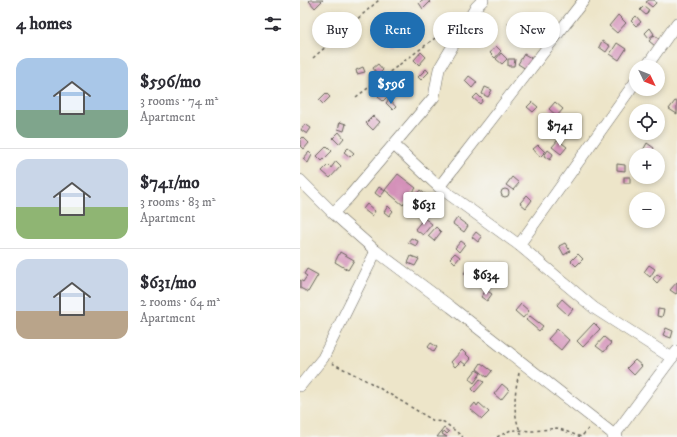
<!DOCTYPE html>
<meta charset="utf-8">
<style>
:root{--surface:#fff;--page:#f7f7f7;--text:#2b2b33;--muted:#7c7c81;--line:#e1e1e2;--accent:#1f6fb2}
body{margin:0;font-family:"IM FELL DW Pica",serif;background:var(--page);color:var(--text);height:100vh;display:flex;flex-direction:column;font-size:15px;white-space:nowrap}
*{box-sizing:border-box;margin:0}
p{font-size:13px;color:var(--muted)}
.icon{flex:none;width:22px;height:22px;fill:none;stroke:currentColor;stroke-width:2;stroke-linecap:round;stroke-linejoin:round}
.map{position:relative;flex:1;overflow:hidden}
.drawer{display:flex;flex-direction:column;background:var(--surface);width:300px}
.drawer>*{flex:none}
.banner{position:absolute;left:12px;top:12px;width:305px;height:36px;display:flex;gap:8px}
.needle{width:26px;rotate:133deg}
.controls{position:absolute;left:329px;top:60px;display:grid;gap:8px}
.controls a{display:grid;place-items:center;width:36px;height:36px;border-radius:50%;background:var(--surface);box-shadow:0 2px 6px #0003;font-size:20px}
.price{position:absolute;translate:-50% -34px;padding:0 9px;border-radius:4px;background:#fff;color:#222;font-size:13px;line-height:26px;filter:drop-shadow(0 1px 2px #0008)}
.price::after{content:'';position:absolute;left:50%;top:24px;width:12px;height:9px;margin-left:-6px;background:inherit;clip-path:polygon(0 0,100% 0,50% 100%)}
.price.current{background:var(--accent);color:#fff}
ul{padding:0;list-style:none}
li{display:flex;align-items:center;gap:12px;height:100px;padding:0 16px}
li+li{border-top:1px solid var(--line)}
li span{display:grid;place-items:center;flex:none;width:112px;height:80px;border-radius:12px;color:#555}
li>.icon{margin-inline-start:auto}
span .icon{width:48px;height:48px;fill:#fffc;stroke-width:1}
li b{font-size:17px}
h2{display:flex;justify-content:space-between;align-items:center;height:48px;padding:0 16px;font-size:17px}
.tag{padding:0 14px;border-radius:18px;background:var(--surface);box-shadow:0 2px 6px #0003;font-size:14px;line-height:36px}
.tag.current{background:var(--accent);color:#fff}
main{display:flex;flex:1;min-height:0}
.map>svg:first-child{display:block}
</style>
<main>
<section class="drawer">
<h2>4 homes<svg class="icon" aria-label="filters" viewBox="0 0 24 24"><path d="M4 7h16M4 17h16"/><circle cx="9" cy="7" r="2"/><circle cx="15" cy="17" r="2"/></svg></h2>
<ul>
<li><span style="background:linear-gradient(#a9c7e8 65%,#7fa58c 0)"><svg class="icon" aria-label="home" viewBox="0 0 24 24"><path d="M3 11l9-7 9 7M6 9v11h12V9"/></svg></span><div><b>$596/mo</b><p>3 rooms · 74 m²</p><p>Apartment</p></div></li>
<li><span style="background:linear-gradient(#c9d6e8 60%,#8fb573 0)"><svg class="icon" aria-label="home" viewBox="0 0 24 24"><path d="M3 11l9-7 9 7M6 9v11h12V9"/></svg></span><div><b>$741/mo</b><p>3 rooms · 83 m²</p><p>Apartment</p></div></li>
<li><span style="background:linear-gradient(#c9d6e8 65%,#b9a48a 0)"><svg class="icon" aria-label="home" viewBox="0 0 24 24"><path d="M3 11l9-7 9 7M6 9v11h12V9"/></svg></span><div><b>$631/mo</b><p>2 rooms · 64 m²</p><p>Apartment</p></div></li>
</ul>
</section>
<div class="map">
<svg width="377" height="437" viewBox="0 0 377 437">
<rect width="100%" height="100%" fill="#f6f6f2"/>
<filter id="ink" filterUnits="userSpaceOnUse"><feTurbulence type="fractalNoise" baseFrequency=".025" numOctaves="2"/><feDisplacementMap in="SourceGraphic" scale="8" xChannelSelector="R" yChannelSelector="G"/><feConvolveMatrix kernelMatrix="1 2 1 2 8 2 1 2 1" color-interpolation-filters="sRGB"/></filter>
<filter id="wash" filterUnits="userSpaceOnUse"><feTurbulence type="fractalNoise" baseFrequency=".012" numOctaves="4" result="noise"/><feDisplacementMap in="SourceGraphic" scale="16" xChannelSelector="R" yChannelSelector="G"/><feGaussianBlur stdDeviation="0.9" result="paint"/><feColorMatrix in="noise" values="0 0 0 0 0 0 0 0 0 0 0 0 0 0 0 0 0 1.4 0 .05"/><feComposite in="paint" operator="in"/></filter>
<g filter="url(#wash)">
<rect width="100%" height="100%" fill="#ede5c9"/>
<g id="blocks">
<g fill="#d491b9">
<polygon points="10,0 23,0 15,8 9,1"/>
<polygon points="122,0 128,0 130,2 123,9 119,3"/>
<polygon points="349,0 354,0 356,3 352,7 346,2"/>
<polygon points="344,6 349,10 346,15 340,10"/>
<polygon points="248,14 252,18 246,24 242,20"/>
<polygon points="318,15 326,23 317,33 309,26"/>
<polygon points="336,16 341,22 336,26 331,21"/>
<polygon points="225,17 226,18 228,17 232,21 230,23 234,27 230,32 220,22"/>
<polygon points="25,19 26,26 17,27 16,20"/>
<polygon points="211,20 226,35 221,40 218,37 215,39 211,36 214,33 208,24"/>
<polygon points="350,28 354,34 349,38 345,33"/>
<polygon points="98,31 104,36 100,40 94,35"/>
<polygon points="354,35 360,40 355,46 349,41"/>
<polygon points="90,37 96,42 91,46 86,41"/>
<polygon points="302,41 310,46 306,52 299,47"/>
<polygon points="317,43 326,49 319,60 310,54"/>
<polygon points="196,46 201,51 195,58 190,53"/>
<polygon points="121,52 126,57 119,65 114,60"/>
<polygon points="201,53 207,59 202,64 196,59"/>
<polygon points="224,54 233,59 226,69 218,64"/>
<polygon points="208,59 215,59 214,66 208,66"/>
<polygon points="78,64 83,70 78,75 73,68"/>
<polygon points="63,67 65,72 57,74 56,70"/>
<polygon points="126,69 129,72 121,80 118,77"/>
<polygon points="169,76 177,82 172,88 165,81"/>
<polygon points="185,87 192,90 188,97 182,94"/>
<polygon points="84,91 89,95 83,101 78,97"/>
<polygon points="26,93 30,97 23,104 19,100"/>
<polygon points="177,94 183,100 180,104 173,98"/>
<polygon points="89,99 96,107 93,110 86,103"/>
<polygon points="375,101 377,102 377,114 369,109"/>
<polygon points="232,102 238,107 233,112 227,107"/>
<polygon points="255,102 263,109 257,116 249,109"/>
<polygon points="73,116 80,122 73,130 66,123"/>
<polygon points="40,122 46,124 44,131 38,129"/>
<polygon points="5,124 11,128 7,134 1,130"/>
<polygon points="254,125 258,129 253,135 249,131"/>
<polygon points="39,132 44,138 39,144 33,138"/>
<polygon points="3,137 9,143 4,149 0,145 0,140"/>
<polygon points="258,140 267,147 261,154 252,147"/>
<polygon points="347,143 354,148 350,155 343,155 341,154"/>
<polygon points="238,145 245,152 240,157 233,149"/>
<polygon points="27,146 32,151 22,161 17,156"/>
<polygon points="48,148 54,153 50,157 44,152"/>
<polygon points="248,150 253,154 250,160 244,156"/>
<polygon points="9,152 12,155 8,163 3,159"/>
<polygon points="36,161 41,166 30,178 22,171 28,165 31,168"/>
<polygon points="317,164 325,165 325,171 317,170"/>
<polygon points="98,174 116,188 103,205 85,190"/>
<polygon points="212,177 219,183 213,190 206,185"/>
<rect x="324" y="177" width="6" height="6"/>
<polygon points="79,187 85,191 80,197 75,193"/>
<circle cx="205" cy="193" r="4"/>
<polygon points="120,190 133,200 129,205 116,195"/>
<polygon points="227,195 232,200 226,208 220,203"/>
<polygon points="67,204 75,211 72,216 63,209"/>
<polygon points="88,206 93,211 89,216 84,212"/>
<polygon points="124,218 132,224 123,235 115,229"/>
<polygon points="157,218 168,226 164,232 153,224"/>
<polygon points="136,227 141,232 134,241 128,236"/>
<polygon points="176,232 182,237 178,242 172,237"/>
<polygon points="111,238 118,241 116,246 108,242"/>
<polygon points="161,241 165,244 159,252 155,248"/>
<polygon points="265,243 270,251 264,255 259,246"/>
<polygon points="40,252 54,260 48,270 35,262"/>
<polygon points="155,253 160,257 155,263 150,258"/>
<polygon points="278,254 283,259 276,266 271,261"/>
<polygon points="111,256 119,259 115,266 108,263"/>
<polygon points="349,265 355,269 350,277 344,272"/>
<polygon points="175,266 180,270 172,280 164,273 168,268 171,271"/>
<polygon points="7,269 18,275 8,292 0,288 0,280 3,282 7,276 4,274"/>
<polygon points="357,274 362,277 357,283 353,279"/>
<polygon points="377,282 377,293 376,294 370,290"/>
<polygon points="186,290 192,294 187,301 181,297"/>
<polygon points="262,299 273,309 268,315 257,305"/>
<polygon points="221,304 229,311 223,318 215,311"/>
<polygon points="358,309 364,310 362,317 357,316"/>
<polygon points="230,316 243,326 239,331 226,320"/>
<polygon points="294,323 300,329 283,347 277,341"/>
<polygon points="366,328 373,331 371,338 363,335"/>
<polygon points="257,329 269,340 261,350 248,339"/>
<polygon points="304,337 311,343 304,352 296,346"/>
<polygon points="131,343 137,347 134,352 128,347"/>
<polygon points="162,350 171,359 166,365 161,361 155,367 151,362"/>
<polygon points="335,360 342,366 334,375 327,368"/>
<polygon points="181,363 192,371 187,377 177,369"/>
<polygon points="176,370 181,373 174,383 169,379"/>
<polygon points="180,379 184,382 175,392 172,389"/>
<polygon points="202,384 209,390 201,400 194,394"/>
<polygon points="175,403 177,406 179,403 189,412 182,419 170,409"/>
<polygon points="144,428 149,432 147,434 144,431 142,434 147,437 137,437"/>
</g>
</g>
</g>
<g filter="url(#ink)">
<use href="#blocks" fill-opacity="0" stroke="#656259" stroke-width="1"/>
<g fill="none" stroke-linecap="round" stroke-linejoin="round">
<defs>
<g id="minor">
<polyline points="346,67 377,23"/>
<polyline points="94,145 139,187 219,245 294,308 372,358"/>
<polyline points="0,180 33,213 76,251 151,307 317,437"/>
<polyline points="139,187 284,0"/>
<polyline points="33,213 48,198 134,97 139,69 176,7 183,0"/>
<polyline points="219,245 336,81"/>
<polyline points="0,386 23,358 76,251"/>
<polyline points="313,437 377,351"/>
</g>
</defs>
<use href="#minor" stroke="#656259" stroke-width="12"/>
<g stroke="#656259" stroke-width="1.5" stroke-dasharray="3 3" stroke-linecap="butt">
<polyline points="13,58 79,0"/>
<polyline points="56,97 154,24"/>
<polyline points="32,363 71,383 134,421 144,422 163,437"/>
<path d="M 219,373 C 214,394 212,417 223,437"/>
<polyline points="197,437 211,430 234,431 257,428 281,437 289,428"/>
</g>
<use href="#minor" stroke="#fff" stroke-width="11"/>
</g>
</g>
</svg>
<div class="controls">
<a><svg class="needle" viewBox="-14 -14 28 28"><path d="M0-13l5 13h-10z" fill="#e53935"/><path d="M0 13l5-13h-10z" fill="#7c7c81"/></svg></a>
<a><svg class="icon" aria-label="locate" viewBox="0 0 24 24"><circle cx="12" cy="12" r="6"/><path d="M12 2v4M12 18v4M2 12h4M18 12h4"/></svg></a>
<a>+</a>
<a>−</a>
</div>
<b class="price current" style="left:91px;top:105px">$596</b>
<b class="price" style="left:260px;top:147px">$741</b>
<b class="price" style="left:124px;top:226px">$631</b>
<b class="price" style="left:186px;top:296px">$634</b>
<div class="banner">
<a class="tag">Buy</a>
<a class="tag current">Rent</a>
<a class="tag">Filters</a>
<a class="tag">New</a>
</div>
</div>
</main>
